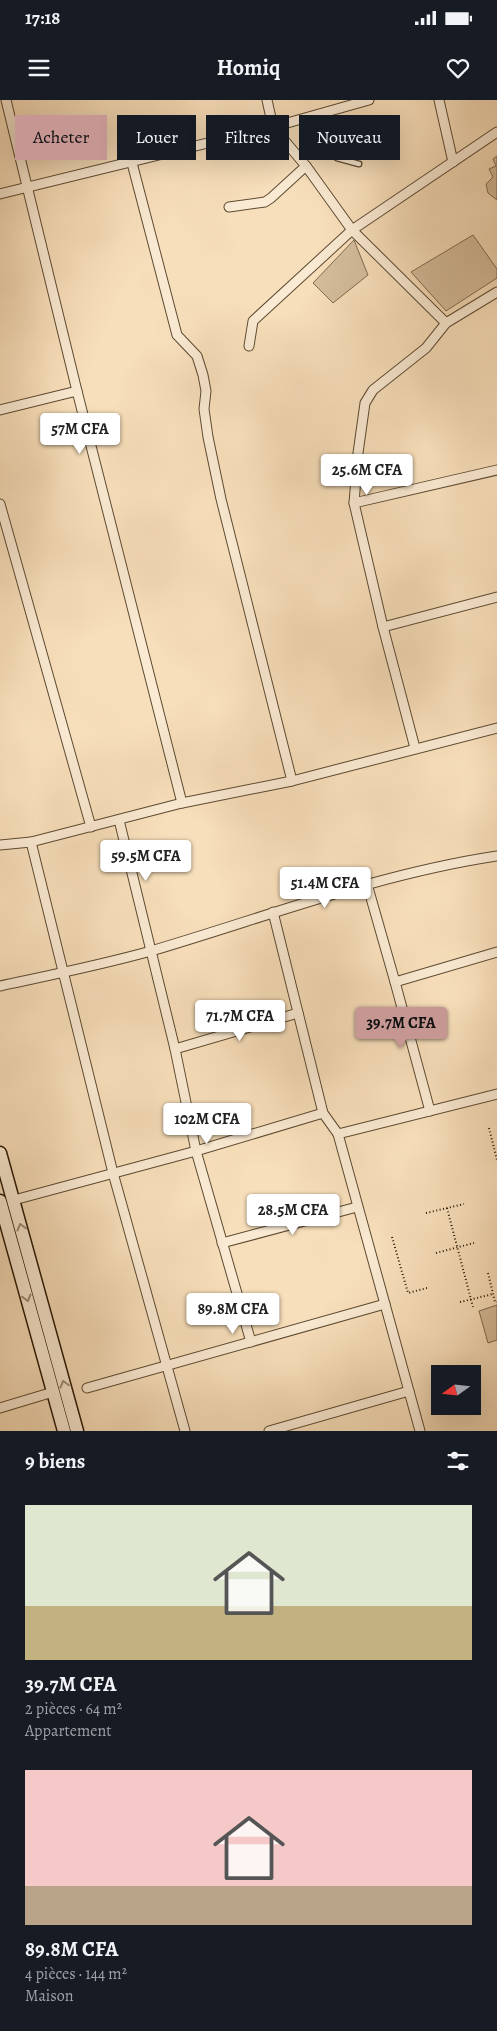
<!DOCTYPE html>
<html lang="fr">
<meta charset="utf-8">
<style>
:root{--surface:#171b24;--page:#242831;--text:#f1f3f6;--muted:#9ea1a6;--accent:#c59692}
body{margin:0;font-family:Alegreya,serif;background:var(--page);color:var(--text);height:100vh;display:flex;flex-direction:column;font-size:19px;white-space:nowrap}
*{box-sizing:border-box;margin:0}
p{font-size:16px;color:var(--muted)}
.icon{flex:none;width:28px;height:28px;fill:none;stroke:currentColor;stroke-width:2;stroke-linecap:round;stroke-linejoin:round}
.map{position:relative;height:1331px;overflow:hidden}
.panel{display:flex;flex-direction:column;background:var(--surface);flex:1}
.panel>*{flex:none}
.hud{position:absolute;left:15px;top:15px;width:468px;height:45px;display:flex;gap:10px}
.needle{width:32px;rotate:255deg}
.fabs{position:absolute;left:431px;top:1265px;display:grid;gap:10px}
.fabs a{display:grid;place-items:center;width:50px;height:50px;border-radius:0px;background:var(--surface);box-shadow:0 5px 20px #0002;font-size:25px}
.price{position:absolute;translate:-50% -42px;padding:0 11px;border-radius:5px;background:#fff;color:#222;font-size:16px;line-height:32px;filter:drop-shadow(0 1px 2px #0008)}
.price::after{content:'';position:absolute;left:50%;top:30px;width:15px;height:11px;margin-left:-8px;background:inherit;clip-path:polygon(0 0,100% 0,50% 100%)}
.price.active{background:var(--accent);color:#111}
ul{padding:0;list-style:none}
li{display:grid;align-content:center;gap:10px;height:265px;padding:0 25px}
li span{display:grid;place-items:center;height:155px;border-radius:0px;color:#555}
li>.icon{margin-inline-start:auto}
span .icon{width:90px;height:90px;fill:#fffc;stroke-width:1}
li b{font-size:21px}
h2{display:flex;justify-content:space-between;align-items:center;height:60px;padding:0 25px;font-size:21px}
.tag{padding:0 18px;border-radius:0px;background:var(--surface);box-shadow:0 5px 20px #0002;font-size:18px;line-height:45px}
.tag.active{background:var(--accent);color:#111}
.status{display:flex;justify-content:space-between;align-items:center;height:35px;padding:0 25px;background:var(--surface);direction:ltr}
.status svg{height:14px;fill:currentColor}
header{display:flex;justify-content:space-between;align-items:center;height:65px;padding:0 25px;background:var(--surface);font-size:22px;font-weight:700}
.map>svg:first-child{display:block}
</style>
<div class="status"><b>17:18</b><svg viewBox="0 0 49 12"><path d="M0 12V9h3v3zM5 12V6h3v6zM10 12V3h3v9zM15 12V0h3v12zM26 1h20v11H26zM47 4h2v5h-2z"/></svg></div>
<header><svg class="icon" aria-label="menu" viewBox="0 0 24 24"><path d="M4 6h16M4 12h16M4 18h16"/></svg>Homiq<svg class="icon" aria-label="heart" viewBox="0 0 24 24"><path d="M12 20l-8-8c-3-5 5-10 8-4 3-6 11-1 8 4z"/></svg></header>
<div class="map">
<svg width="497" height="1331" viewBox="0 0 497 1331">
<rect width="100%" height="100%" fill="#f8dfbb"/>
<filter id="stains"><feTurbulence type="fractalNoise" baseFrequency=".004" numOctaves="4"/><feColorMatrix values="0 0 0 0 .2 0 0 0 0 .09 0 0 0 0 .02 0 0 0 .5 -.17"/></filter>
<radialGradient id="worn" r=".72"><stop offset=".6" stop-color="#630" stop-opacity="0"/><stop offset="1" stop-color="#630" stop-opacity=".3"/></radialGradient>
<g fill="#d5bd9c" stroke="#7f6a50">
<polygon points="497,56 497,100 488,93 486,84 493,77 489,69 496,66 493,59"/>
<polygon points="473,135 497,169 497,178 446,211 411,172"/>
<polygon points="354,140 368,175 333,203 313,183"/>
<polygon points="497,1205 497,1240 488,1243 479,1211"/>
</g>
<g fill="none" stroke-linecap="round" stroke-linejoin="round">
<defs>
<polyline id="lane" points="318,14 329,53 337,58 359,64"/>
<g id="street">
<polyline points="6,0 77,291 182,703"/>
<polyline points="267,0 273,27 306,66 352,130 446,223"/>
<polyline points="439,0 453,62"/>
<polyline points="132,63 177,235 197,256 203,275 206,291 204,309 208,337 221,399 292,681"/>
<polyline points="0,94 273,27 369,0"/>
<polyline points="229,107 265,102 271,98 306,66"/>
<polyline points="249,246 253,221 352,130 497,32"/>
<polyline points="0,310 77,291"/>
<polyline points="354,403 497,370"/>
<polyline points="0,404 91,727"/>
<polyline points="383,527 497,497"/>
<polyline points="415,648 383,527 354,403 358,353 365,303 373,290 426,248 446,223 497,192"/>
<polyline points="119,720 175,949 196,1051 251,1242"/>
<polyline points="31,742 113,1073 185,1331"/>
<polyline points="0,745 31,742 182,703 292,681 497,628"/>
<polyline points="367,784 395,882 497,852"/>
<polyline points="273,812 323,1013 338,1034"/>
<polyline points="395,882 430,1011"/>
<path d="M 0,886 C 51,875 101,865 151,851 C 266,817 378,774 497,756"/>
<polyline points="175,949 298,913"/>
<polyline points="14,1100 196,1051 323,1013"/>
<polyline points="222,1143 357,1107"/>
<polyline points="87,1288 385,1204"/>
<polyline points="0,1308 53,1292"/>
<polyline points="269,1331 409,1291"/>
<polyline points="420,1331 338,1034 497,994"/>
</g>
<g id="secondary">
<polyline points="0,1053 77,1331"/>
<polyline points="0,1101 64,1331"/>
</g>
</defs>
<use href="#lane" stroke="#5d4a31" stroke-width="7"/>
<use href="#street" stroke="#5d4a31" stroke-width="11"/>
<use href="#secondary" stroke="#291803" stroke-width="15"/>
<g stroke="#291803" stroke-width="2" stroke-dasharray="1 2.5" stroke-linecap="butt">
<polyline points="489,1028 497,1060"/>
<polyline points="447,1108 473,1207"/>
<polyline points="426,1113 464,1104"/>
<polyline points="392,1137 408,1193 427,1188"/>
<polyline points="436,1153 474,1143"/>
<polyline points="488,1173 495,1202 497,1202"/>
<polyline points="460,1202 493,1194"/>
</g>
<use href="#lane" stroke="#faead3" stroke-width="4.5"/>
<use href="#street" stroke="#faead3" stroke-width="9"/>
<use href="#secondary" stroke="#faead3" stroke-width="12"/>
</g>
<defs><path id="oneway-chevron" d="M-2-3.5L2.5 0L-2 3.5" fill="none" stroke-width="1.6" stroke-linecap="round" stroke-linejoin="round" transform="scale(1.25)"/></defs>
<g stroke="#9c8c75">
<use href="#oneway-chevron" transform="translate(21 1127) rotate(-105)"/>
<use href="#oneway-chevron" transform="translate(27 1198) rotate(75)"/>
<use href="#oneway-chevron" transform="translate(64 1284) rotate(-105)"/>
</g>
<rect width="100%" height="100%" filter="url(#stains)"/>
<rect width="100%" height="100%" fill="url(#worn)"/>
</svg>
<div class="fabs">
<a><svg class="needle" viewBox="-14 -14 28 28"><path d="M0-13l5 13h-10z" fill="#e53935"/><path d="M0 13l5-13h-10z" fill="#9ea1a6"/></svg></a>
</div>
<b class="price" style="left:80px;top:355px">57M CFA</b>
<b class="price" style="left:367px;top:396px">25.6M CFA</b>
<b class="price" style="left:146px;top:782px">59.5M CFA</b>
<b class="price" style="left:325px;top:809px">51.4M CFA</b>
<b class="price" style="left:240px;top:942px">71.7M CFA</b>
<b class="price active" style="left:401px;top:949px">39.7M CFA</b>
<b class="price" style="left:207px;top:1045px">102M CFA</b>
<b class="price" style="left:293px;top:1136px">28.5M CFA</b>
<b class="price" style="left:233px;top:1235px">89.8M CFA</b>
<div class="hud">
<a class="tag active">Acheter</a>
<a class="tag">Louer</a>
<a class="tag">Filtres</a>
<a class="tag">Nouveau</a>
</div>
</div>
<section class="panel">
<h2>9 biens<svg class="icon" aria-label="filters" viewBox="0 0 24 24"><path d="M4 7h16M4 17h16"/><circle cx="9" cy="7" r="2"/><circle cx="15" cy="17" r="2"/></svg></h2>
<ul>
<li><span style="background:linear-gradient(#dfe7d0 65%,#c2b280 0)"><svg class="icon" aria-label="home" viewBox="0 0 24 24"><path d="M3 11l9-7 9 7M6 9v11h12V9"/></svg></span><div><b>39.7M CFA</b><p>2 pièces · 64 m²</p><p>Appartement</p></div></li>
<li><span style="background:linear-gradient(#f6c9c9 75%,#b9a48a 0)"><svg class="icon" aria-label="home" viewBox="0 0 24 24"><path d="M3 11l9-7 9 7M6 9v11h12V9"/></svg></span><div><b>89.8M CFA</b><p>4 pièces · 144 m²</p><p>Maison</p></div></li>
</ul>
</section>
